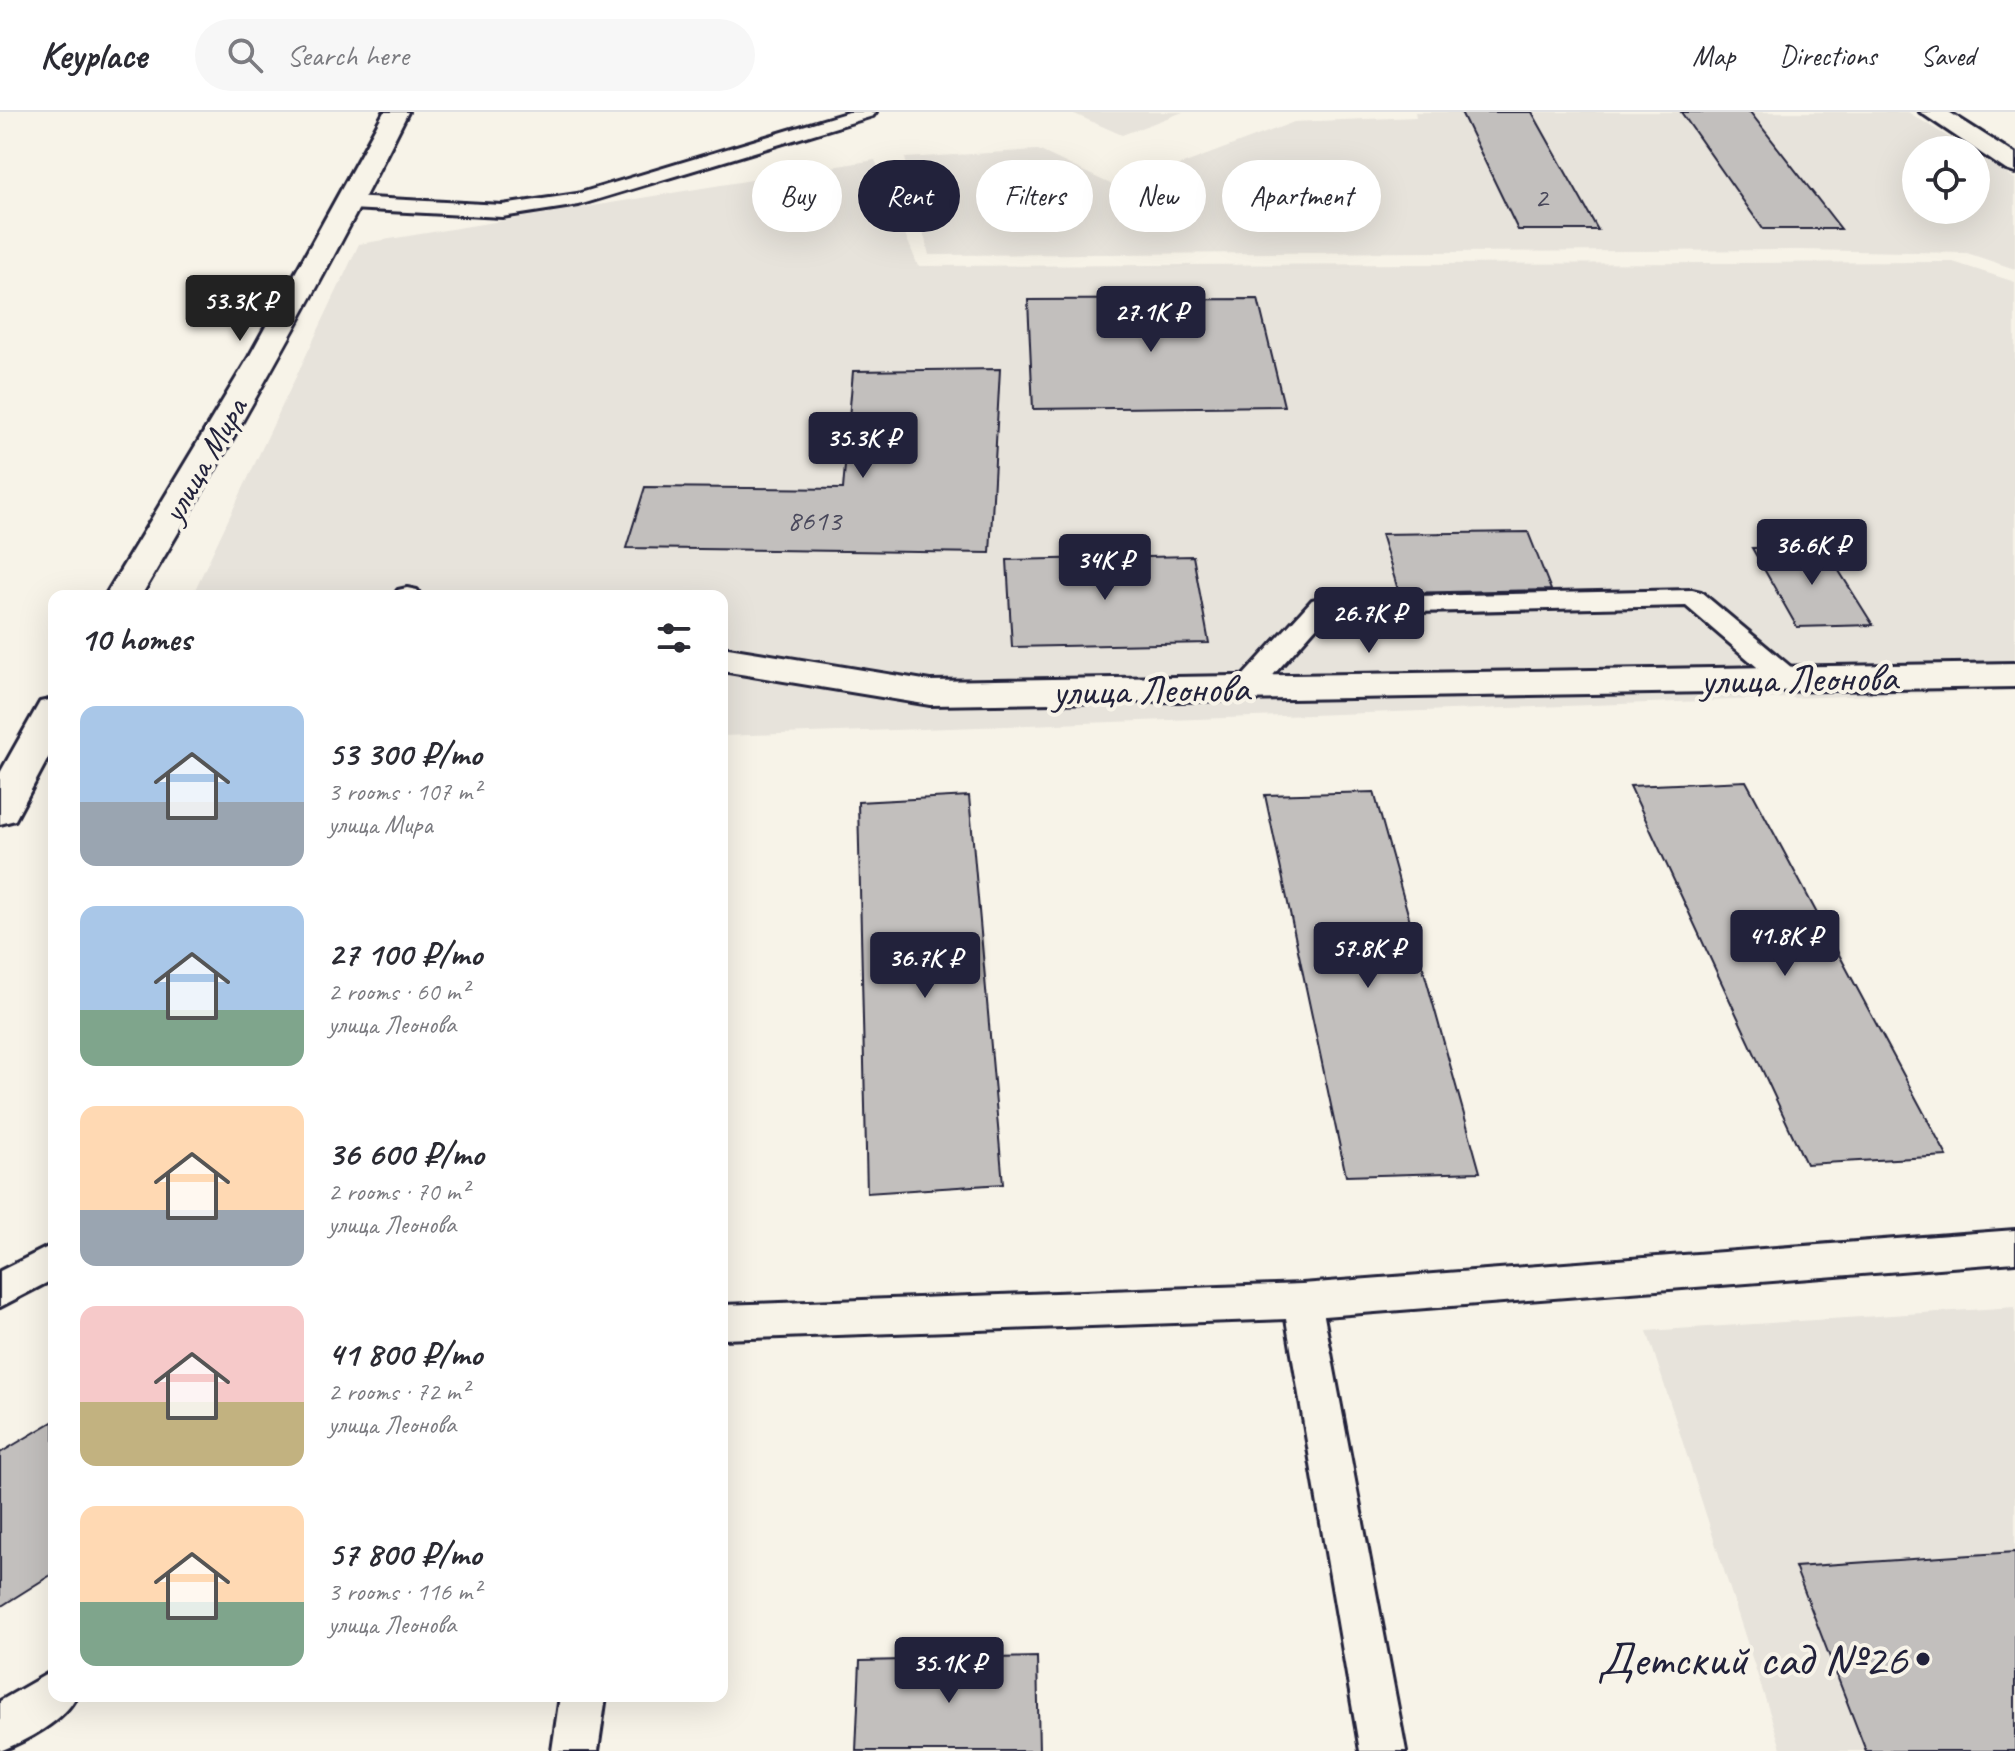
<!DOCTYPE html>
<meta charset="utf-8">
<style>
:root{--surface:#fff;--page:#f7f7f7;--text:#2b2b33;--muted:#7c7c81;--line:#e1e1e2;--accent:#22223b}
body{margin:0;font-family:Caveat,sans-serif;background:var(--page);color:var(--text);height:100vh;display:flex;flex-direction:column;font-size:30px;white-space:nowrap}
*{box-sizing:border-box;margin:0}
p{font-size:26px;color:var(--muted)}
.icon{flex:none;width:44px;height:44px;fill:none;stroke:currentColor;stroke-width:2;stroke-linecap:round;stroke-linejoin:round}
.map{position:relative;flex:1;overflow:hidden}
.sheet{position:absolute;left:48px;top:478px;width:680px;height:1112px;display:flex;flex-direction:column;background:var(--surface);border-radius:16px;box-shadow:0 8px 32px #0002}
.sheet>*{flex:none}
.guide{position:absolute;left:752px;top:48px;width:760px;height:72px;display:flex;gap:16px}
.tools{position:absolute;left:1902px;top:24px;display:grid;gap:16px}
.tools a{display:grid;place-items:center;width:88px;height:88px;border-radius:50%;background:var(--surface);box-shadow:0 8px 32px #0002;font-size:40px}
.price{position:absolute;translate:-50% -68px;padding:0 18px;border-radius:8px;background:var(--accent);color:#fff;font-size:26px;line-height:52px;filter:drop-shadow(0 2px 4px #0008)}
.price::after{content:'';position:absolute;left:50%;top:48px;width:24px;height:18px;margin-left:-12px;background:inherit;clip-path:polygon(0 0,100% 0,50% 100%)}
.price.on{background:#222;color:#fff}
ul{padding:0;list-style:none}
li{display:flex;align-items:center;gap:24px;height:200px;padding:0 32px}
li span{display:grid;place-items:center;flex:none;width:224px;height:160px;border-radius:16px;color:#555}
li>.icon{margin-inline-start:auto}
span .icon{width:96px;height:96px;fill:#fffc;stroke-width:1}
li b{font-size:34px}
h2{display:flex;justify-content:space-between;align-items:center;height:96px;padding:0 32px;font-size:34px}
.tag{padding:0 28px;border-radius:36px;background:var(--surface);box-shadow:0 8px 32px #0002;font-size:28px;line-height:72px}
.tag.on{background:var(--accent);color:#fff}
header{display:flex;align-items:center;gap:48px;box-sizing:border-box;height:112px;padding:0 40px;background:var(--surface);border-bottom:2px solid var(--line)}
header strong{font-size:38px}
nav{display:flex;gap:44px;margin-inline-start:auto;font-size:28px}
.search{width:560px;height:72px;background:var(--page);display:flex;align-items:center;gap:20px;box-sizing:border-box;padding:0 28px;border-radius:44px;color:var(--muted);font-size:30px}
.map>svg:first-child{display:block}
</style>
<header>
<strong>Keyplace</strong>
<div class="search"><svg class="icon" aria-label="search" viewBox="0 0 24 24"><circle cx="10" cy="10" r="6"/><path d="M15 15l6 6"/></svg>Search here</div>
<nav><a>Map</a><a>Directions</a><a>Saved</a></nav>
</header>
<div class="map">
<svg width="2015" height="1639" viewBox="0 0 2015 1639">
<rect width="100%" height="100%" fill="#f7f3e8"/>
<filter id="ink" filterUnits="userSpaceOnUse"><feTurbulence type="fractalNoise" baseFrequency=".0125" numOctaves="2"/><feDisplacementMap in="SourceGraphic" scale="16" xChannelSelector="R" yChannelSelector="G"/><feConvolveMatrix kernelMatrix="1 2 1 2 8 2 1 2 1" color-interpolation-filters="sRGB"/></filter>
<g filter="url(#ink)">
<g fill="#e7e3db">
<polygon points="1070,0 1183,0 1122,23"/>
<polygon points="1415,0 1908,0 1969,38 1916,38 1916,98 1976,98 1976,43 2015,67 2015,157 1967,141 1798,138 929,143 905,46 1038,38 1119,76 1294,10 1416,5"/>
<polygon points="875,48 918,154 1953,150 2015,170 2015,578 722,624 722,484 192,484 359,132"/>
<polygon points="2015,1195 2015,1639 1782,1639 1647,1219"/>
</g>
<g fill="#c2bfbd" stroke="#22223b" stroke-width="2">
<polygon points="1461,0 1532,0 1598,118 1518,118"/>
<polygon points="1681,0 1750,0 1841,117 1763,117"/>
<polygon points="1258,187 1284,294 1033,297 1028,188"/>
<polygon points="1000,257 990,441 626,436 645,375 843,377 853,259"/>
<polygon points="1528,420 1551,478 1399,481 1381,422"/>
<polygon points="1824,435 1873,513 1797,515 1752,436"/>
<polygon points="1193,444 1209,531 1012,535 1007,448"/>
<polygon points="1746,669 1947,1044 1806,1052 1630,674"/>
<polygon points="1374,680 1480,1060 1346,1064 1265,683"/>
<polygon points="969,684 1003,1072 867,1081 858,690"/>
<polygon points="54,1309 54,1461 0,1495 0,1341"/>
<polygon points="2015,1440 2015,1639 1866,1639 1795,1455"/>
<polygon points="1037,1545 1039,1639 856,1639 860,1549"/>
</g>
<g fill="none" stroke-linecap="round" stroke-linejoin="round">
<defs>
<g id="service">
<polygon points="849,0 876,0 873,4 579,93 502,105 350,97 340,91 350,85 502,93 577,82"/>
<polygon points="407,476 417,478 421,484 394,484 398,478"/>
<polygon points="1692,478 1701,480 1798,561 1802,567 1798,573 1788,576 1778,573 1686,494 1328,502 1256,582 1246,585 1236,582 1232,576 1312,488 1321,486"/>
<polygon points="2015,1118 2015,1150 1324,1204 1406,1639 1360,1639 1286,1207 722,1227 722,1193 1302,1172"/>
<polygon points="54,1132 54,1167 0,1195 0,1159"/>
<path d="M 54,1558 L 54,1584 L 76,1584 C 65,1609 25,1629 0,1639 L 0,1589 Z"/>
<polygon points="560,1584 606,1584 598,1639 552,1639"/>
</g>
<polygon id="minor" points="722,535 930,569 2015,551 2015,575 930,593 722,559"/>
<g id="tertiary">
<path d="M 384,0 L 408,0 C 326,165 235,325 141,484 L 105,484 L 249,245 Z"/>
<polygon points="54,587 54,635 15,708 0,712 0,661 40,590"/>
</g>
<polygon id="secondary" points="1920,0 1949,0 2015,42 2015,61 2006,58"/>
</defs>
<use href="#service" stroke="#22223b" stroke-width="6"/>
<use href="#minor" stroke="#22223b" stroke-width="6"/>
<use href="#tertiary" stroke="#22223b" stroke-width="6"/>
<use href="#secondary" stroke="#22223b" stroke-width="6"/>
<use href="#service" fill="#f7f3e8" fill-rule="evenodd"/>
<use href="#minor" fill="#f7f3e8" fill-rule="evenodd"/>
<use href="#tertiary" fill="#f7f3e8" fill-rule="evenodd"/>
<use href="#secondary" fill="#f7f3e8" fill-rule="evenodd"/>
</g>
</g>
<circle fill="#22223b" stroke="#f7f3e8" stroke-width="3" cx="1923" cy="1547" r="8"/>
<g text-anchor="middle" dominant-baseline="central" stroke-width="8" stroke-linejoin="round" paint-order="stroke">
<g font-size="30" fill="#4a495c">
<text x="1541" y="85">2</text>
<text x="814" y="408">8613</text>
</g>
<g font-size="34" fill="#22223b" stroke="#f7f3e8">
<text transform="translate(204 348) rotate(-60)">улица Мира</text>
</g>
<g font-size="40" fill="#22223b" stroke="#f7f3e8">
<text transform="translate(1799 567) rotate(-1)">улица Леонова</text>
<text transform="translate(1151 578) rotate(-1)">улица Леонова</text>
</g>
<g font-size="48" fill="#22223b" stroke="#f7f3e8" text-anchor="end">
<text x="1907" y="1547">Детский сад №26</text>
</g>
</g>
</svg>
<div class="tools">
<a><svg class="icon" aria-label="locate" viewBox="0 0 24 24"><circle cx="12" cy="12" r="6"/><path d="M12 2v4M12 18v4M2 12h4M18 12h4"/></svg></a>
</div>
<b class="price on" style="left:240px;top:231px">53.3K ₽</b>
<b class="price" style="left:1151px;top:242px">27.1K ₽</b>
<b class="price" style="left:863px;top:368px">35.3K ₽</b>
<b class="price" style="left:1812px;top:475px">36.6K ₽</b>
<b class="price" style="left:1105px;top:490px">34K ₽</b>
<b class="price" style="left:1369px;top:543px">26.7K ₽</b>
<b class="price" style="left:1785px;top:866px">41.8K ₽</b>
<b class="price" style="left:1368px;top:878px">57.8K ₽</b>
<b class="price" style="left:925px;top:888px">36.7K ₽</b>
<b class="price" style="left:949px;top:1593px">35.1K ₽</b>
<div class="guide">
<a class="tag">Buy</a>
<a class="tag on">Rent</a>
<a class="tag">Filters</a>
<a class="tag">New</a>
<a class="tag">Apartment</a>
</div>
<section class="sheet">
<h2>10 homes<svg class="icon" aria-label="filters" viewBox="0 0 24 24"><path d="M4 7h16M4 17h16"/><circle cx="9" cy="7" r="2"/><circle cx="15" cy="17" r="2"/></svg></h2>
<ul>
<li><span style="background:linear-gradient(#a9c7e8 60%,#9aa5b1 0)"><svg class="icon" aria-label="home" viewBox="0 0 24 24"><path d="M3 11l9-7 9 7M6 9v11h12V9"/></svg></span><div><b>53 300 ₽/mo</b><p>3 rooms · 107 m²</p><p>улица Мира</p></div></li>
<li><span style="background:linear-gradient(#a9c7e8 65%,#7fa58c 0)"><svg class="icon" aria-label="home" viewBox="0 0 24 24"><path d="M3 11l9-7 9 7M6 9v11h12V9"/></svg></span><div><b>27 100 ₽/mo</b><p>2 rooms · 60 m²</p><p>улица Леонова</p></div></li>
<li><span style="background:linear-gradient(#ffd9b3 65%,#9aa5b1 0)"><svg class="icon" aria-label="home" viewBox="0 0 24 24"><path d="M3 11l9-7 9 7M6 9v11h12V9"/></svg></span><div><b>36 600 ₽/mo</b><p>2 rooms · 70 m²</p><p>улица Леонова</p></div></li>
<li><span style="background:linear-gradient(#f6c9c9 60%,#c2b280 0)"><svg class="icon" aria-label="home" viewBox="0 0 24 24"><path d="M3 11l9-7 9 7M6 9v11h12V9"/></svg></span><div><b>41 800 ₽/mo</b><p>2 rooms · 72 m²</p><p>улица Леонова</p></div></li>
<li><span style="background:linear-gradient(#ffd9b3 60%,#7fa58c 0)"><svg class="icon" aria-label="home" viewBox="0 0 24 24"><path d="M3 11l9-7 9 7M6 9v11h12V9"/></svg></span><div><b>57 800 ₽/mo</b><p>3 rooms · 116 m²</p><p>улица Леонова</p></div></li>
</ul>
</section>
</div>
